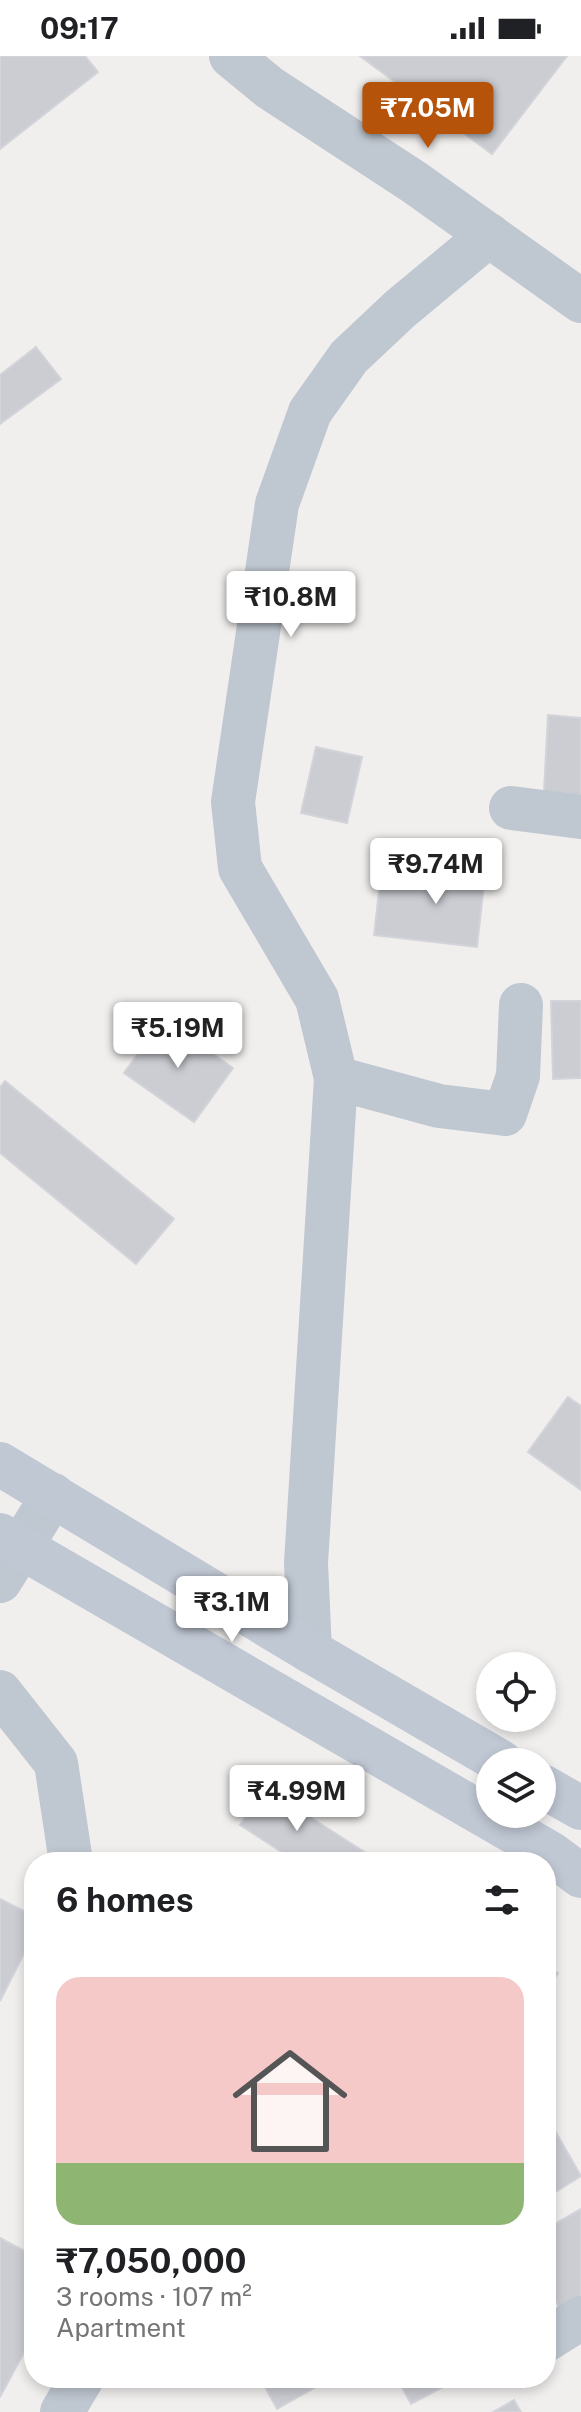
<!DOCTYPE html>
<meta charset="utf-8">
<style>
:root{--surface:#fff;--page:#f2f2f2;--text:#202124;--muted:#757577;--accent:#b45309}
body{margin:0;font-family:"Public Sans",sans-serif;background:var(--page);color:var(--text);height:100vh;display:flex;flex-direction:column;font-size:30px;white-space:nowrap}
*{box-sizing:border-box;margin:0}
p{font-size:26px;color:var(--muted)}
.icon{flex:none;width:44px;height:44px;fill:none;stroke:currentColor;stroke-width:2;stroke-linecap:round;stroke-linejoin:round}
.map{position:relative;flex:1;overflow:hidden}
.sheet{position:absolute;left:24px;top:1796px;width:532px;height:536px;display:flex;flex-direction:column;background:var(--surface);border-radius:32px;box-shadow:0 4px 12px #0003}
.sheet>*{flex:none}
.buttons{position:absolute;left:476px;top:1596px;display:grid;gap:16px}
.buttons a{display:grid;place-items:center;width:80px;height:80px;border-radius:50%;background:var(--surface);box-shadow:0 4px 12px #0003;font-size:40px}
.price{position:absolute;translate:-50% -68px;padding:0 18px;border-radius:8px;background:#fff;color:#222;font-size:26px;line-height:52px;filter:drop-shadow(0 2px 4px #0008)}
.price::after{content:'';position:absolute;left:50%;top:48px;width:24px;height:18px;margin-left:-12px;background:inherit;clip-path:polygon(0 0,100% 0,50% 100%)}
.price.current{background:var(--accent);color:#fff}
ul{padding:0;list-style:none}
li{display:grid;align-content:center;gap:16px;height:424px;padding:0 32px}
li span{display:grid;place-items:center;height:248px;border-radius:24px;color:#555}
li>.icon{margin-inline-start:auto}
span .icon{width:144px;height:144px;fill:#fffc;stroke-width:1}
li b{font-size:34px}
h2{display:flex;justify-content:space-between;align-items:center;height:96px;padding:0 32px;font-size:34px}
.status{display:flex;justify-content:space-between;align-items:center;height:56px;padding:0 40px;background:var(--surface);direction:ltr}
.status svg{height:22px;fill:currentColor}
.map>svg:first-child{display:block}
</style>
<div class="status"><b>09:17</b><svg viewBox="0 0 49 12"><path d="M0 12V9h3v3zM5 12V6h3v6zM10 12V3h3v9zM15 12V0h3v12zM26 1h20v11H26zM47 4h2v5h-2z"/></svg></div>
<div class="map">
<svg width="581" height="2356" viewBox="0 0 581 2356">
<rect width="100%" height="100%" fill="#f1efee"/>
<g fill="#cbcdd3" stroke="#d3d4da" stroke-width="2">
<polygon points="0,0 85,0 98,16 0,93"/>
<polygon points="360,0 567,0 492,98"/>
<polygon points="36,291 61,323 0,368 0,319"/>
<polygon points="548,659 581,662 581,756 543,754"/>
<polygon points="316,691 362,701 347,767 301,757"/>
<polygon points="446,796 487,801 477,891 374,879 380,827 442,833"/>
<polygon points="551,945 581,945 581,1022 553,1023"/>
<polygon points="163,963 233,1012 194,1066 124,1017"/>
<polygon points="5,1025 174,1163 136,1208 0,1097 0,1031"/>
<polygon points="568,1341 581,1350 581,1434 528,1396"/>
<polygon points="265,1732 366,1797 361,1806 297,1806 240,1769"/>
<polygon points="0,1843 34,1860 34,1878 0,1945"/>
<polygon points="546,1910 558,1917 546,1938"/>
<polygon points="546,2059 581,2120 546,2142"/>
<polygon points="581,2153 581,2255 566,2263 546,2228 546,2173"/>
<polygon points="0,2182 34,2200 34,2278 0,2341"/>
<polygon points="260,2322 332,2322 277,2353"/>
<polygon points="397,2322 460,2322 411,2348"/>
<polygon points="514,2344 521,2356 493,2356"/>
</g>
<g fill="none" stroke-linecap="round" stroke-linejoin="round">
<g stroke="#bfc7d0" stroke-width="44">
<polyline points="231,0 270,32 414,126 581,245"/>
<polyline points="511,752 581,761"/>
<polyline points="336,1022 317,943 240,812 233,746 277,448 310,356 349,301 400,253 489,179"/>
<polyline points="0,1525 53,1439"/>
<polyline points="310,1595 306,1507 336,1022 439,1050 505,1058 518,1020 521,949"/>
<polyline points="0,1636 56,1707 71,1806"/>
<polyline points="546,2284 581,2262"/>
<polyline points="62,2356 82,2322"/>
</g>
<g stroke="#c0c8d4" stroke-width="44">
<polyline points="0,1408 310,1595 501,1706"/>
<polyline points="0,1479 550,1797 581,1820"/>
<polyline points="542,1730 581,1752"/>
</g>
</g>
</svg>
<div class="buttons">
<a><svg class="icon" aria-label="locate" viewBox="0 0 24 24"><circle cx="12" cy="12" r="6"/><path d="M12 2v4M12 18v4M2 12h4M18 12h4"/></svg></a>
<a><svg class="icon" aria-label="layers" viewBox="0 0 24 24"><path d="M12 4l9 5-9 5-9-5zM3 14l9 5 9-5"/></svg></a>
</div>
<b class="price current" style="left:428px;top:94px">₹7.05M</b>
<b class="price" style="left:291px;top:583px">₹10.8M</b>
<b class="price" style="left:436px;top:850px">₹9.74M</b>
<b class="price" style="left:178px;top:1014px">₹5.19M</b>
<b class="price" style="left:232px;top:1588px">₹3.1M</b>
<b class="price" style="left:297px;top:1777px">₹4.99M</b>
<section class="sheet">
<h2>6 homes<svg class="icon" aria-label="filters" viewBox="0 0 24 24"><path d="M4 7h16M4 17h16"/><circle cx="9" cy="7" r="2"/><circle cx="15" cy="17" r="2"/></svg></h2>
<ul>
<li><span style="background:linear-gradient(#f6c9c9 75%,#8fb573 0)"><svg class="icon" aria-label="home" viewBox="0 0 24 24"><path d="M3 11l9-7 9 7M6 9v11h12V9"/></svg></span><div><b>₹7,050,000</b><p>3 rooms · 107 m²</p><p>Apartment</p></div></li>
</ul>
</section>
</div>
